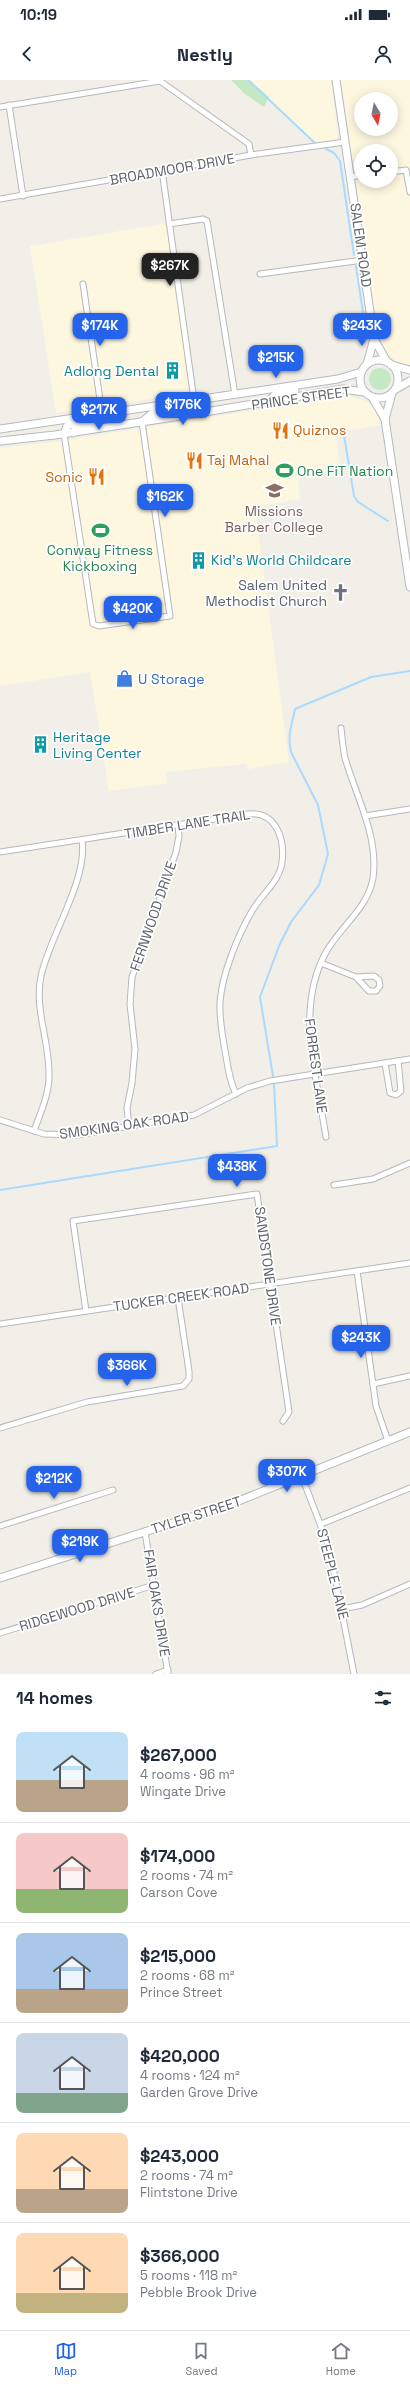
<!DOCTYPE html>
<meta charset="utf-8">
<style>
:root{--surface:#fff;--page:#f2f2f3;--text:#1f2937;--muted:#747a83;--line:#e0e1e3;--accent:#2563eb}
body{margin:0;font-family:"Space Grotesk",sans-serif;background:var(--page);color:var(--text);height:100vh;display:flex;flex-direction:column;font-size:15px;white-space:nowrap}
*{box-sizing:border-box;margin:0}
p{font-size:13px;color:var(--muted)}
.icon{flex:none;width:22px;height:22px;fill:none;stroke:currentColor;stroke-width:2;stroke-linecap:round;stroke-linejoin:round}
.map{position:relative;height:1594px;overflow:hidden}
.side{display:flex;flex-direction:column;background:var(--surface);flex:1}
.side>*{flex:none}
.needle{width:26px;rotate:170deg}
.fabs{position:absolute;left:354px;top:12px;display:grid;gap:8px}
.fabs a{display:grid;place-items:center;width:44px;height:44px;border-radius:50%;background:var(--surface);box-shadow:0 2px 10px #0003;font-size:20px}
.price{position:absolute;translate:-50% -34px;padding:0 9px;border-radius:8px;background:var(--accent);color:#fff;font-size:13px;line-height:26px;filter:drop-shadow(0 1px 2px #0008)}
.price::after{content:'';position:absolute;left:50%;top:24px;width:12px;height:9px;margin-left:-6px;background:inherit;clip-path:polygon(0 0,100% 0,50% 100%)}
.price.current{background:#222;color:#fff}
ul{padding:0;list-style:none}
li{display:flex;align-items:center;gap:12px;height:100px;padding:0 16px}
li+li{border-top:1px solid var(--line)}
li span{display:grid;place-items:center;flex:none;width:112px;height:80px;border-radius:8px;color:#555}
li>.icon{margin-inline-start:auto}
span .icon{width:48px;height:48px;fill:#fffc;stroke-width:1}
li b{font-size:17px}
h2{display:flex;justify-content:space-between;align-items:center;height:48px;padding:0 16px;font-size:17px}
.status{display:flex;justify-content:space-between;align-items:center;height:28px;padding:0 20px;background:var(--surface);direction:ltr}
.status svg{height:11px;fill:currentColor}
header{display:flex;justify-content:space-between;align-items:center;height:52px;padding:0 16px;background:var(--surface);font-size:18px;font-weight:700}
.menu{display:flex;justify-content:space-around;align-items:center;height:56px;border-top:1px solid var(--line);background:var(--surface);font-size:11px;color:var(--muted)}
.menu a{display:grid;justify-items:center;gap:2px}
.menu .current{color:var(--accent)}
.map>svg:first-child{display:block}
</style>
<div class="status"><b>10:19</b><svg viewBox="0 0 49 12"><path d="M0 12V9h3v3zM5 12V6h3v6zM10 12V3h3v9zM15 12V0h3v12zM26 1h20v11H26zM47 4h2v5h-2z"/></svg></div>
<header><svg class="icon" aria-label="back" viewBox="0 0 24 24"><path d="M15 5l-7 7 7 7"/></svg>Nestly<svg class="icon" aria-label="person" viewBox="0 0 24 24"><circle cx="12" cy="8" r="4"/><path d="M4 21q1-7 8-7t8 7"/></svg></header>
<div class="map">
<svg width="410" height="1594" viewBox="0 0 410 1594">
<rect width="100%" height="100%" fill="#f1efe8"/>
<g fill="#fef7e0" fill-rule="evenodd">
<polygon points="251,0 331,0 338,57 335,61 321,63 312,60"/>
<path d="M 341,0 L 410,0 L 410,285 L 402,284 L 388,275 L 378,254 ZM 361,19 L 391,19 L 391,49 L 361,49 ZM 361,71 L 391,71 L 391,101 L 361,101 Z"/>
<polygon points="167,143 190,313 56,333 30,166"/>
<polygon points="346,315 366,321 376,330 380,345 343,351 336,356 340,386 313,390 301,397 298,403 300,419 255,427 289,682 248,689 246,684 166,692 167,703 109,711 90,592 0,606 0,368 61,361"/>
</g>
<g fill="#c5e8c5">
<polygon points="231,0 248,0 269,17 264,27 245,14"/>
<circle cx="380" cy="299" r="11"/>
</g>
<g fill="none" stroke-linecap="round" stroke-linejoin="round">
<g stroke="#aadaff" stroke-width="2">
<polyline points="248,0 316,64"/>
<polyline points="326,69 334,73 340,81 354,175"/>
<polyline points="356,186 365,246"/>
<polyline points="344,355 354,416 358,422 388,441"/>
<path d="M 273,996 L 260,917 L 279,866 L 291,842 L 319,805 L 328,774 L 318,725 L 291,672 C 287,655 292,644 295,629 L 371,597 L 410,591"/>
<polyline points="0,1110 277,1066 274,1004"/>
</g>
<defs>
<g id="minor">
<polyline points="9,25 23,116"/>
<polyline points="0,27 160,1 249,64 251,75"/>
<polyline points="162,90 194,320"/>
<polyline points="391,92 406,90 410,112"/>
<polyline points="351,97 361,95"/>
<polyline points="0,119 251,75 345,62"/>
<polyline points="169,144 203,139 207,141 235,315"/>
<polyline points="260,194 363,180"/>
<polyline points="83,204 102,333"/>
<polyline points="64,354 93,544 99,546 170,536 142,342"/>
<polyline points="365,736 410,729"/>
<path d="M 0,772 L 248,734 C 276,731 285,759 282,782 C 280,801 261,815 252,831 C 238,855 222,894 220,922 C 219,940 223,959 226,976 C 228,989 230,1002 236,1014"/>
<polyline points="321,883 356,897 369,911 376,911 380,906 379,900 374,896 356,897"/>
<polyline points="385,983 390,1013 396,1015 401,1011 398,981"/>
<polyline points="0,1040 44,1054 77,1055 194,1035 247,1008 270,1001 410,979"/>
<polyline points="129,1047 127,1028 132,1003 135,969 130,924 132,897 176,772 179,756 178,745"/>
<path d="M 34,1051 C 40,1034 49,1015 49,996 C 50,962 34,930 41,896 C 50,855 88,800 82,760"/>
<path d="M 326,1057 C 317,997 295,931 325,874 C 339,847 368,829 373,798 C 379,757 356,716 345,678 C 343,668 342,658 341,648"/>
<polyline points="334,1105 373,1099 410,1083"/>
<polyline points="357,1191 376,1326 388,1361"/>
<polyline points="86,1231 73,1141 257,1114 289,1332 283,1341"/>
<polyline points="0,1244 410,1183"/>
<polyline points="373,1304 410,1296"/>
<polyline points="0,1348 87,1322 183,1306 189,1299 189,1291 178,1218"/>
<polyline points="302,1397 329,1467 354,1594"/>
<polyline points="321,1444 410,1408"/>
<polyline points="0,1446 113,1410"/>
<polyline points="145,1452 168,1594"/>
<polyline points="342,1529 362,1525 410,1504"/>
<polyline points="0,1553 154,1505"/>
<polyline points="156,1594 168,1590"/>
</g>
<polyline id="tertiary" points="0,1498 226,1426 410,1352"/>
<g id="secondary">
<polyline points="336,0 374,259 387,282"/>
<circle cx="379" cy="299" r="19"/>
<polyline points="367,284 374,259"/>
<polyline points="391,285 410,290"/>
<polyline points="396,309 410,301"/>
<polyline points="392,313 385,339 410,507"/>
<polyline points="372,317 385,339"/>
<polyline points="267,323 277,313 295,310"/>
<polyline points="152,340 159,335 188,329 194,320"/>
<polyline points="142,342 154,332 161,331"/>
<polyline points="0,349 338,299 361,292"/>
<polyline points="73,353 78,346 99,341 102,333"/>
<polyline points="64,354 67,346 83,341"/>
<polyline points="0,361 55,355 187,335 343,309 364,312"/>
</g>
</defs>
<use href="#minor" stroke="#b5b8bc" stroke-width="7"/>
<use href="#tertiary" stroke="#b5b8bc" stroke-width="9"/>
<use href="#secondary" stroke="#b6babf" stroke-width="9"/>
<use href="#minor" stroke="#fff" stroke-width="5"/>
<use href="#tertiary" stroke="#fff" stroke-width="7"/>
<use href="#secondary" stroke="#fff" stroke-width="7"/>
</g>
<defs>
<symbol id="building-bare" viewBox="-9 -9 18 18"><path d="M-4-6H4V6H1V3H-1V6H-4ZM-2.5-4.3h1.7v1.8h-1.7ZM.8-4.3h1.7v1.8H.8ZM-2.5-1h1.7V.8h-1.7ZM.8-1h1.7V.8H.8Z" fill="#0f9aa8" stroke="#fff" stroke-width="2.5" paint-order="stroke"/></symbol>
<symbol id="restaurant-bare" viewBox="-9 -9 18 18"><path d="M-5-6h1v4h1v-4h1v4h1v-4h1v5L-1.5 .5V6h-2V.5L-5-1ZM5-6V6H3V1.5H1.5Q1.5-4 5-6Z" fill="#e8710a" stroke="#fff" stroke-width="2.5" paint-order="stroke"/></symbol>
<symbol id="stadium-bare" viewBox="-9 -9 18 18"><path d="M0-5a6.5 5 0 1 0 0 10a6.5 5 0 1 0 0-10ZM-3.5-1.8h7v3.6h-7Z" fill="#2e9e5b" stroke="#fff" stroke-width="2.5" paint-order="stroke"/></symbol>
<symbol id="school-bare" viewBox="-9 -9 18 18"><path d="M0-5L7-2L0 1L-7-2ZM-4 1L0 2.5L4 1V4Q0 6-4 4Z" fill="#8d6e63" stroke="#fff" stroke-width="2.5" paint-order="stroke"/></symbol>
<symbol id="church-bare" viewBox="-9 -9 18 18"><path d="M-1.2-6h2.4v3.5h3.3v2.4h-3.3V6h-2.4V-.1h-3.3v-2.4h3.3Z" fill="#6b7280" stroke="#fff" stroke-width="2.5" paint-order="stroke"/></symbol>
<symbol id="shop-bare" viewBox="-9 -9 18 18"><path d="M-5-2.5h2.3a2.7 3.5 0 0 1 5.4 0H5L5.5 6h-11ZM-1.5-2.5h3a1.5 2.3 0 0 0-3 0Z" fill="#3f7fe0" stroke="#fff" stroke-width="2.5" paint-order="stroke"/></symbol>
</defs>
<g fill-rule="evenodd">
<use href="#building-bare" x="160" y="278" width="25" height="25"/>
<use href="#restaurant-bare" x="268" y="338" width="25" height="25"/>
<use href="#restaurant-bare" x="182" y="368" width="25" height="25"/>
<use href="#stadium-bare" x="272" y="378" width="25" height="25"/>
<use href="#restaurant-bare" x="84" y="384" width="25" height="25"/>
<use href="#school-bare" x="262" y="398" width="25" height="25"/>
<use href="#stadium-bare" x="88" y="438" width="25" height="25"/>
<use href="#building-bare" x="186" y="468" width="25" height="25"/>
<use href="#church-bare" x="328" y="500" width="25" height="25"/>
<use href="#shop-bare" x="112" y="586" width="25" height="25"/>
<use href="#building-bare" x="28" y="652" width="25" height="25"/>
</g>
<g text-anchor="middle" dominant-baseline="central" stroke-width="3.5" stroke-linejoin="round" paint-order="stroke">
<g font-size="14" fill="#5f6368" stroke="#fff">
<text transform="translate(172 89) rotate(-10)">BROADMOOR DRIVE</text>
<text transform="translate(361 165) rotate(82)">SALEM ROAD</text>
<text transform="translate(301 318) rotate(-8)">PRINCE STREET</text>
<text transform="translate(187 744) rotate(-9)">TIMBER LANE TRAIL</text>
<text transform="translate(153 836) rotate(-71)">FERNWOOD DRIVE</text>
<text transform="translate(316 986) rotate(82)">FORREST LANE</text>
<text transform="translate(124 1045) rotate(-8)">SMOKING OAK ROAD</text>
<text transform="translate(268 1186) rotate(82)">SANDSTONE DRIVE</text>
<text transform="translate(181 1217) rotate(-8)">TUCKER CREEK ROAD</text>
<text transform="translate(196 1435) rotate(-18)">TYLER STREET</text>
<text transform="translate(333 1494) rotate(76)">STEEPLE LANE</text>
<text transform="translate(157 1523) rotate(81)">FAIR OAKS DRIVE</text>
<text transform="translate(77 1529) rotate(-17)">RIDGEWOOD DRIVE</text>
</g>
<g font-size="14" fill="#0d838f" stroke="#fff" text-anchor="start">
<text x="159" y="291" text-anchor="end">Adlong Dental</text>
<text x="211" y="480">Kid's World Childcare</text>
<text x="53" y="657">Heritage<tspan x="53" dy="16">Living Center</tspan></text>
</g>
<g font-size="14" fill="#c56008" stroke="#fff" text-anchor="start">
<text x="293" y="350">Quiznos</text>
<text x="207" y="380">Taj Mahal</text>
<text x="83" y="397" text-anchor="end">Sonic</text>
</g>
<g font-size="14" fill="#27864d" stroke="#fff" text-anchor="start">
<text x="297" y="391">One FiT Nation</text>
<text x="100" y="470" text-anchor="middle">Conway Fitness<tspan x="100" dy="16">Kickboxing</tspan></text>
</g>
<g font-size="14" fill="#785e54" stroke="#fff">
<text x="274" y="431">Missions<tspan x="274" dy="16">Barber College</tspan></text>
</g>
<g font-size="14" fill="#5b616d" stroke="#fff" text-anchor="end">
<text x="327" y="505">Salem United<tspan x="327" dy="16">Methodist Church</tspan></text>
</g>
<g font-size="14" fill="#366cbe" stroke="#fff" text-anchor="start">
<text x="138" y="599">U Storage</text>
</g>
</g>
</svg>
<div class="fabs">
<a><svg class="needle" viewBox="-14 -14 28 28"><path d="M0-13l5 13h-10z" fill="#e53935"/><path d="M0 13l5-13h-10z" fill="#747a83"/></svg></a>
<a><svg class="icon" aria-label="locate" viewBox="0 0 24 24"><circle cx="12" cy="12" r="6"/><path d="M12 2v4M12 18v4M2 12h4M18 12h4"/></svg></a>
</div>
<b class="price current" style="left:170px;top:207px">$267K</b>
<b class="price" style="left:100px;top:267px">$174K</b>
<b class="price" style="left:362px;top:267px">$243K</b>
<b class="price" style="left:276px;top:299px">$215K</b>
<b class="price" style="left:183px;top:346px">$176K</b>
<b class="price" style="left:99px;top:351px">$217K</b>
<b class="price" style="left:165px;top:438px">$162K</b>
<b class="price" style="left:133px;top:550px">$420K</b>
<b class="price" style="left:237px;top:1108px">$438K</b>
<b class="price" style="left:361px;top:1279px">$243K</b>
<b class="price" style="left:127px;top:1307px">$366K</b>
<b class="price" style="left:287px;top:1413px">$307K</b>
<b class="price" style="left:54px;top:1420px">$212K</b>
<b class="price" style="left:80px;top:1483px">$219K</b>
</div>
<section class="side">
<h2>14 homes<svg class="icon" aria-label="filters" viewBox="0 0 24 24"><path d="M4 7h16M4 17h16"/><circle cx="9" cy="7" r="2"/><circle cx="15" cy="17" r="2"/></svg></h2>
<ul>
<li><span style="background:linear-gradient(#bfe0f5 60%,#b9a48a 0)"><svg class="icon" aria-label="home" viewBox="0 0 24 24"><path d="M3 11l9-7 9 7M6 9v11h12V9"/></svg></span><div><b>$267,000</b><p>4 rooms · 96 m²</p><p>Wingate Drive</p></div></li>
<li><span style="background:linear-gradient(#f6c9c9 70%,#8fb573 0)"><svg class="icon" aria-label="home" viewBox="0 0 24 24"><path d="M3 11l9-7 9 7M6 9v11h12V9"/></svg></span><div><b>$174,000</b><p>2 rooms · 74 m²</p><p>Carson Cove</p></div></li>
<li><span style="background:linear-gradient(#a9c7e8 70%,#b9a48a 0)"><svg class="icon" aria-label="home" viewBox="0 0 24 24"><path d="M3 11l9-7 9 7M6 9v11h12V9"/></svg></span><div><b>$215,000</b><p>2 rooms · 68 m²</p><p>Prince Street</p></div></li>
<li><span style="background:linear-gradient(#c9d6e8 75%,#7fa58c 0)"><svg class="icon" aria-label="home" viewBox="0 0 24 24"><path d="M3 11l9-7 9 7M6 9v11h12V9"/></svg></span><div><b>$420,000</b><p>4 rooms · 124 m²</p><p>Garden Grove Drive</p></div></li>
<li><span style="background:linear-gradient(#ffd9b3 70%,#b9a48a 0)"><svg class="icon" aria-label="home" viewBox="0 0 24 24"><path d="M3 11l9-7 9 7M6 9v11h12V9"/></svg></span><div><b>$243,000</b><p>2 rooms · 74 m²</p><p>Flintstone Drive</p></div></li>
<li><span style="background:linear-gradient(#ffd9b3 75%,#c2b280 0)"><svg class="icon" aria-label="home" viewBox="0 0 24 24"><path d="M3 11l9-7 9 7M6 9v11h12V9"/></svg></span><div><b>$366,000</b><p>5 rooms · 118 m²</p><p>Pebble Brook Drive</p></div></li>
</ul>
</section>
<nav class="menu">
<a class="current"><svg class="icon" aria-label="map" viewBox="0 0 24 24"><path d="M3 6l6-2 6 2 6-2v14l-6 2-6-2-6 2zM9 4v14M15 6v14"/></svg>Map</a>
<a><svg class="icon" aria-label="saved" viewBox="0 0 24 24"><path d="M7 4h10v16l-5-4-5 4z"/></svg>Saved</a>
<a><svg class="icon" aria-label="home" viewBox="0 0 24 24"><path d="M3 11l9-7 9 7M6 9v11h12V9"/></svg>Home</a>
</nav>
